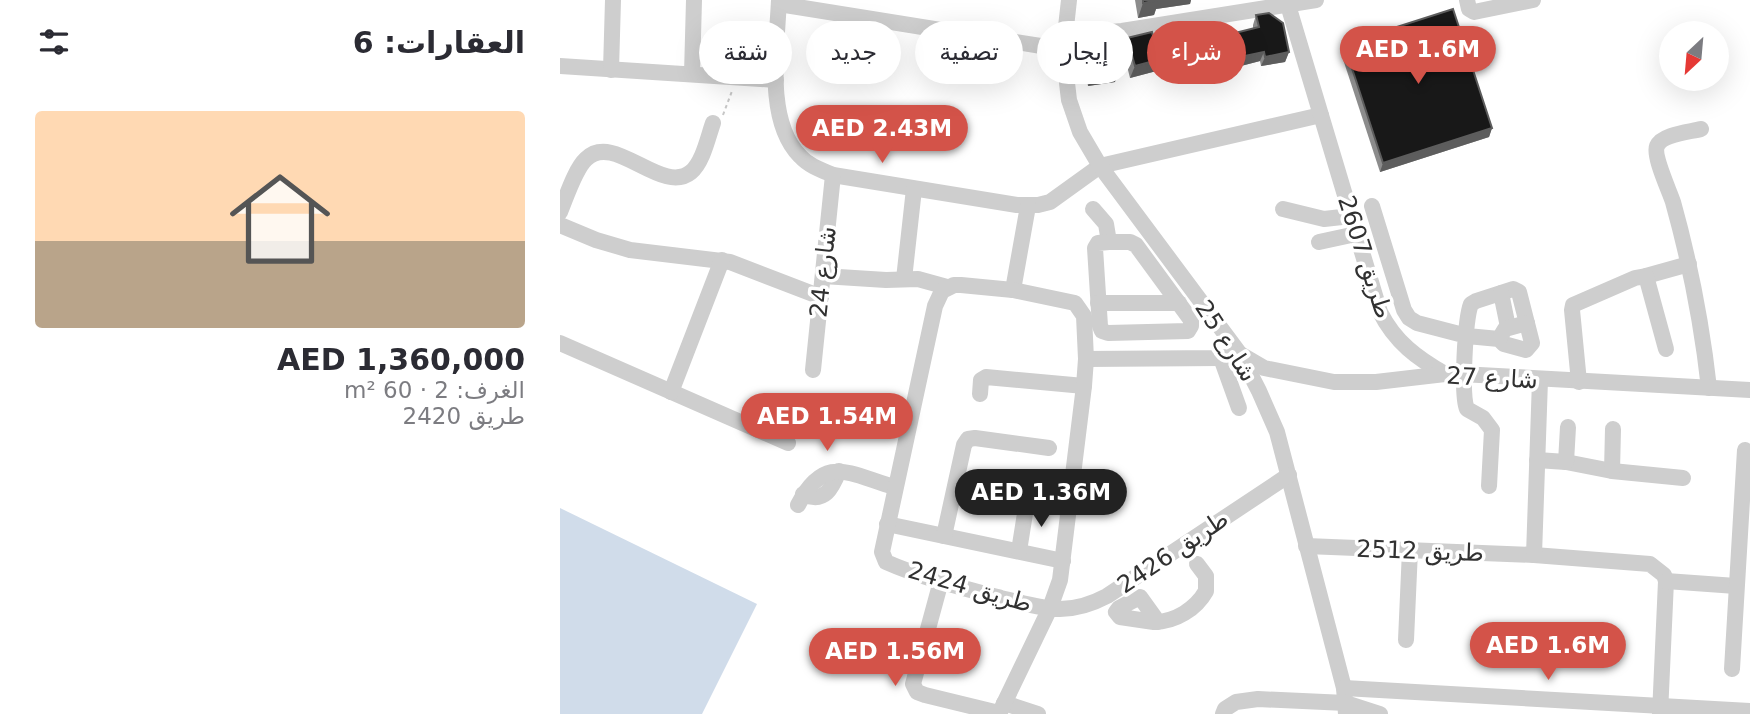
<!DOCTYPE html>
<html lang="ar">
<meta charset="utf-8">
<style>
:root{--surface:#fff;--page:#f2f2f3;--text:#2b2b33;--muted:#7c7c81;--line:#e1e1e2;--accent:#d35349}
body{margin:0;font-family:"DejaVu Sans",Cairo,sans-serif;background:var(--page);color:var(--text);direction:rtl;height:100vh;display:flex;flex-direction:column;font-size:26px;white-space:nowrap}
*{box-sizing:border-box;margin:0}
p{font-size:23px;color:var(--muted)}
.icon{flex:none;width:38px;height:38px;fill:none;stroke:currentColor;stroke-width:2;stroke-linecap:round;stroke-linejoin:round}
.map{position:relative;flex:1;overflow:hidden;direction:ltr}
.drawer{display:flex;flex-direction:column;background:var(--surface);width:560px}
.drawer>*{flex:none}
.hud{position:absolute;left:21px;top:21px;width:665px;height:63px;direction:rtl;display:flex;gap:14px}
.needle{width:46px;rotate:206deg}
.buttons{position:absolute;left:1099px;top:21px;display:grid;gap:14px}
.buttons a{display:grid;place-items:center;width:70px;height:70px;border-radius:50%;background:var(--surface);box-shadow:0 7px 28px #0002;font-size:35px}
.price{position:absolute;translate:-50% -60px;padding:0 16px;border-radius:24px;background:var(--accent);color:#fff;font-size:23px;line-height:46px;filter:drop-shadow(0 2px 4px #0008)}
.price::after{content:'';position:absolute;left:50%;top:42px;width:21px;height:16px;margin-left:-10px;background:inherit;clip-path:polygon(0 0,100% 0,50% 100%)}
.price.active{background:#222;color:#fff}
ul{padding:0;list-style:none}
li{display:grid;align-content:center;gap:14px;height:371px;padding:0 35px}
li+li{border-top:2px solid var(--line)}
li span{display:grid;place-items:center;height:217px;border-radius:7px;color:#555}
li>.icon{margin-inline-start:auto}
span .icon{width:126px;height:126px;fill:#fffc;stroke-width:1}
li b{font-size:30px}
h2{display:flex;justify-content:space-between;align-items:center;height:84px;padding:0 35px;font-size:30px}
.chip{padding:0 24px;border-radius:32px;background:var(--surface);box-shadow:0 7px 28px #0002;font-size:24px;line-height:63px}
.chip.active{background:var(--accent);color:#fff}
main{display:flex;flex:1;min-height:0}
.map>svg:first-child{display:block}
</style>
<main>
<div class="map">
<svg width="1190" height="714" viewBox="0 0 1190 714">
<rect width="100%" height="100%" fill="#fff"/>
<polygon fill="#d0dcea" points="0,508 197,604 142,714 0,714"/>
<g fill="none" stroke-linecap="round" stroke-linejoin="round">
<polyline stroke="#c8c8c8" stroke-width="2" stroke-dasharray="3.5 3.5" stroke-linecap="butt" points="163,115 172,91"/>
<g stroke="#cecece" stroke-width="16">
<path d="M 219,0 C 217,46 205,121 240,156 C 249,166 261,170 273,175 L 457,205 L 478,205 L 490,202 L 540,166 L 761,115"/>
<polyline points="509,0 505,36 507,83 509,100 520,132 540,166 680,354 699,391 717,432 784,688 786,714"/>
<polyline points="907,0 909,9 914,12 973,0"/>
<polyline points="219,4 506,50"/>
<path d="M 728,5 L 820,312 C 835,342 857,358 885,374"/>
<polyline points="505,36 562,31 756,0"/>
<polyline points="0,66 216,80"/>
<polyline points="51,70 53,0"/>
<polyline points="132,74 134,0"/>
<path d="M 1141,129 C 1130,132 1102,134 1097,146 C 1093,156 1109,190 1113,202 C 1130,263 1142,325 1149,388"/>
<path d="M 812,206 L 844,310 L 849,318 L 857,323 L 907,336 L 939,339 L 944,344 L 966,350 L 972,343 L 959,292 L 953,289 L 916,301 L 911,304 C 905,319 901,396 907,409 L 923,418 L 932,430 L 929,486"/>
<polyline points="533,209 546,224 549,242"/>
<polyline points="723,209 764,219 791,216"/>
<path d="M 0,212 C 6,198 15,169 26,159 C 54,131 102,196 131,172 C 143,162 148,137 153,123"/>
<polyline points="0,225 36,240 70,250 170,262 261,297"/>
<polygon points="549,242 570,242 576,245 631,320 631,326 628,331 548,333 542,331 540,326 535,248 538,243"/>
<polyline points="759,242 796,234"/>
<polyline points="263,276 326,280 358,279 387,287"/>
<polyline points="1086,276 1129,264"/>
<polyline points="344,279 354,189"/>
<polyline points="453,290 468,206"/>
<polyline points="941,293 948,327"/>
<polyline points="538,303 619,303"/>
<polyline points="939,339 945,329 967,323"/>
<polyline points="0,343 228,443"/>
<polyline points="661,358 679,408"/>
<polyline points="526,359 661,358 680,354 704,368 774,382 816,382 885,374 901,374 1190,390"/>
<polyline points="253,370 273,175"/>
<polyline points="1019,382 1012,310 1013,305 1075,278 1086,276 1106,349"/>
<polyline points="111,392 162,260"/>
<polyline points="420,394 421,380 426,377 524,386"/>
<polyline points="977,460 1006,462 1052,471 1123,478"/>
<polyline points="1006,462 1008,427"/>
<polyline points="1052,471 1053,429"/>
<polyline points="395,488 510,509"/>
<path d="M 243,494 C 265,504 272,488 279,471"/>
<path d="M 238,505 C 265,453 289,474 334,487"/>
<polyline points="327,524 503,561"/>
<polyline points="384,536 404,445 408,439 415,438 489,448"/>
<polyline points="746,546 974,555 1090,564 1104,575 1106,581 1100,714"/>
<polyline points="459,551 467,501"/>
<polyline points="974,555 980,380"/>
<polyline points="381,581 353,684 357,692 365,695 439,713"/>
<polyline points="1106,581 1176,586"/>
<path d="M 598,622 L 580,597 L 559,608 L 556,612 L 560,617 L 594,622 C 615,622 636,609 646,591 L 646,576 L 637,564"/>
<polyline points="846,640 850,550"/>
<polyline points="1172,669 1185,450"/>
<polyline points="784,688 1190,711"/>
<polyline points="444,703 478,714"/>
<path d="M 439,714 L 490,608 L 500,580 L 524,386 L 526,359 L 524,316 L 515,303 L 453,290 L 401,285 L 394,285 L 382,291 L 375,306 L 322,552 L 326,562 C 362,578 403,588 441,598 C 460,602 481,609 500,609 C 517,609 532,604 547,596 L 729,475"/>
<polyline points="663,714 665,709 676,702 698,699 786,703 820,714"/>
</g>
</g>
<g fill="#8c8c8c">
<polygon points="575,0 631,0 630,4 596,9 594,15 578,18"/>
<polygon points="696,15 729,52 725,62 701,66 700,61 677,67 671,42 675,33 693,29 693,25"/>
<polygon points="567,38 597,51 629,43 630,76 608,82 604,69 570,78 563,50"/>
<polygon points="784,44 932,128 929,137 820,172 781,53"/>
<polygon points="528,49 555,82 528,86 524,61"/>
</g>
<g fill="#5d5d5d">
<polygon points="597,0 631,0 630,4 596,9 594,15 578,18 583,3"/>
<polygon points="704,52 700,61 677,67 680,57"/>
<polygon points="729,52 725,62 701,66 705,57"/>
<polygon points="609,57 604,69 570,78 575,66"/>
<polygon points="635,65 630,76 608,82 612,70"/>
<polygon points="559,70 555,82 528,86 532,74"/>
<polygon points="932,128 929,137 820,172 823,163"/>
</g>
<g fill="#181818" stroke="#5d5d5d" stroke-width="2">
<polygon points="583,0 599,0 583,3"/>
<polygon points="893,9 932,128 823,163 784,44"/>
<polygon points="709,13 723,23 729,52 705,57 704,52 680,57 675,33 699,27 696,15"/>
<polygon points="592,32 597,51 629,43 635,65 612,70 609,57 575,66 567,38"/>
<polygon points="554,41 559,70 532,74 528,49 534,45"/>
</g>
<g text-anchor="middle" dominant-baseline="central" stroke-width="7" stroke-linejoin="round" paint-order="stroke">
<g font-size="24" fill="#313131" stroke="#fff">
<text transform="translate(805 257) rotate(72)">طريق 2607</text>
<text transform="translate(263 272) rotate(-84)">شارع 24</text>
<text transform="translate(666 341) rotate(57)">شارع 25</text>
<text transform="translate(932 378) rotate(3)">شارع 27</text>
<text transform="translate(860 551) rotate(2)">طريق 2512</text>
<text transform="translate(613 552) rotate(-34)">طريق 2426</text>
<text transform="translate(410 587) rotate(16)">طريق 2424</text>
</g>
</g>
</svg>
<div class="buttons">
<a><svg class="needle" viewBox="-14 -14 28 28"><path d="M0-13l5 13h-10z" fill="#e53935"/><path d="M0 13l5-13h-10z" fill="#7c7c81"/></svg></a>
</div>
<b class="price" style="left:858px;top:86px">AED 1.6M</b>
<b class="price" style="left:322px;top:165px">AED 2.43M</b>
<b class="price" style="left:267px;top:453px">AED 1.54M</b>
<b class="price active" style="left:481px;top:529px">AED 1.36M</b>
<b class="price" style="left:988px;top:682px">AED 1.6M</b>
<b class="price" style="left:335px;top:688px">AED 1.56M</b>
<div class="hud">
<a class="chip active">شراء</a>
<a class="chip">إيجار</a>
<a class="chip">تصفية</a>
<a class="chip">جديد</a>
<a class="chip">شقة</a>
</div>
</div>
<section class="drawer">
<h2>العقارات: 6<svg class="icon" aria-label="filters" viewBox="0 0 24 24"><path d="M4 7h16M4 17h16"/><circle cx="9" cy="7" r="2"/><circle cx="15" cy="17" r="2"/></svg></h2>
<ul>
<li><span style="background:linear-gradient(#ffd9b3 60%,#b9a48a 0)"><svg class="icon" aria-label="home" viewBox="0 0 24 24"><path d="M3 11l9-7 9 7M6 9v11h12V9"/></svg></span><div><b>AED 1,360,000</b><p>الغرف: 2 · 60 m²</p><p>طريق 2420</p></div></li>
</ul>
</section>
</main>
